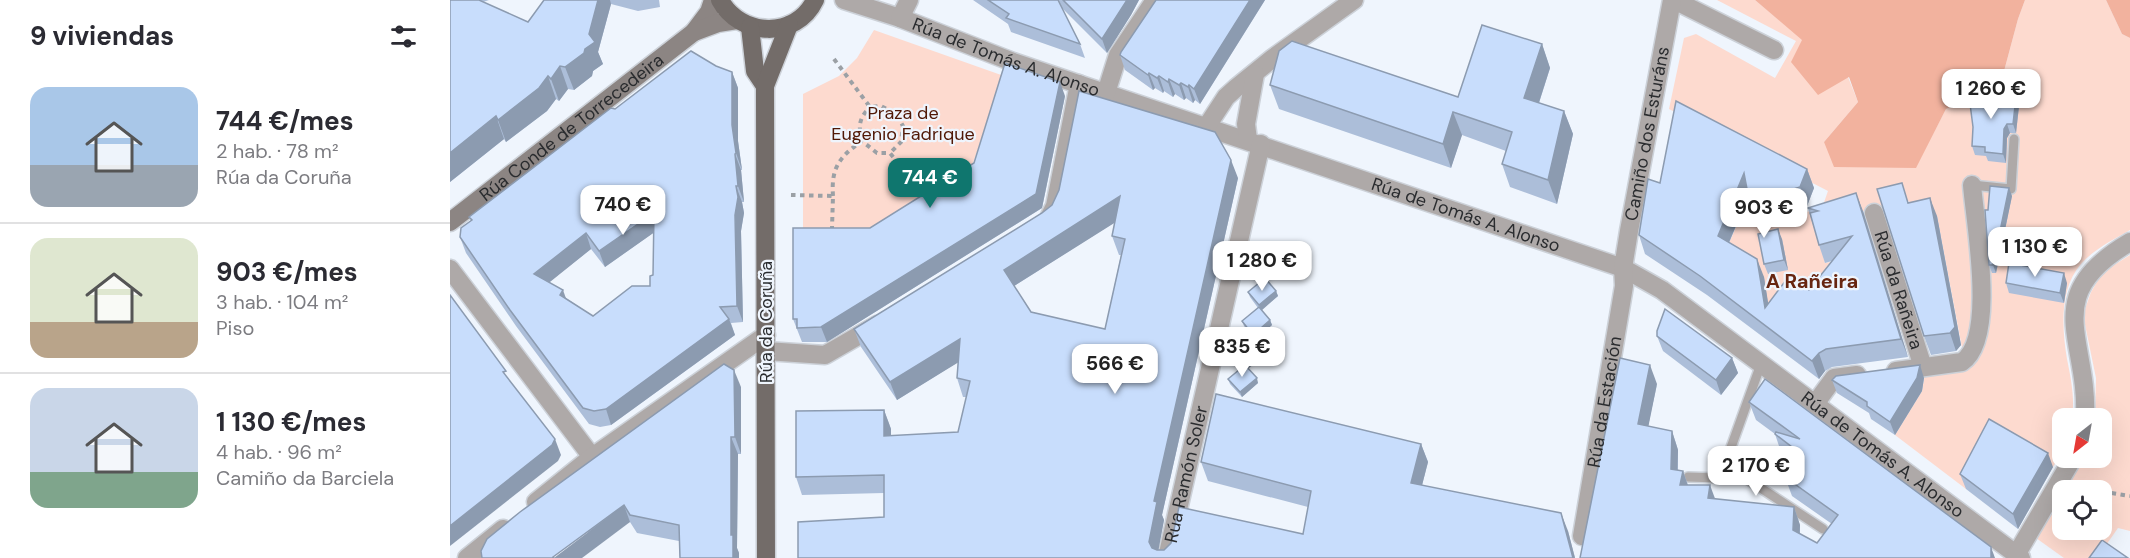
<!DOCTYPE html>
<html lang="es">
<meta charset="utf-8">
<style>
:root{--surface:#fff;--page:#f7f7f7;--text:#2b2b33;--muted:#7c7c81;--line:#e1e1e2;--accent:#0f766e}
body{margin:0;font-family:"DM Sans",sans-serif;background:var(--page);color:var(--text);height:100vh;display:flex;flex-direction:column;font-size:22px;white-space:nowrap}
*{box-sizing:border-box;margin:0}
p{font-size:20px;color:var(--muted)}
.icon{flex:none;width:33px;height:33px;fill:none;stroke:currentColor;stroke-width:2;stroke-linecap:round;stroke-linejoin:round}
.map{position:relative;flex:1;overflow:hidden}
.panel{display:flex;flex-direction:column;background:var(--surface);width:450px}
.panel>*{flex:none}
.needle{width:39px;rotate:211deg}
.fabs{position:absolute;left:1602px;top:408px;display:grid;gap:12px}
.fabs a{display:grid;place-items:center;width:60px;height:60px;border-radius:12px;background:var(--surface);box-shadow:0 6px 24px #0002;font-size:30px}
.price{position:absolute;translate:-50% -51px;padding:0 14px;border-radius:12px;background:#fff;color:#222;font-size:20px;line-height:39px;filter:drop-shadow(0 2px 3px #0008)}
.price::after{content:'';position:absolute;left:50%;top:36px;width:18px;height:14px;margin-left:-9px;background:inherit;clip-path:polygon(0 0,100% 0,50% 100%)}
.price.current{background:var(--accent);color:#fff}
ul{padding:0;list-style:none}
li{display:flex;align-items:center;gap:18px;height:150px;padding:0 30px}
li+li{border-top:2px solid var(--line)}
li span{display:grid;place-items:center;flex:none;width:168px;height:120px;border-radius:18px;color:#555}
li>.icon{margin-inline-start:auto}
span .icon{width:72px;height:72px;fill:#fffc;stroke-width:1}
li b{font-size:26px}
h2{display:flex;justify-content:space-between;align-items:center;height:72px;padding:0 30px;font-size:26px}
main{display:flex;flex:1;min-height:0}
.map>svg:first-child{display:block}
</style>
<main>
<section class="panel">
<h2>9 viviendas<svg class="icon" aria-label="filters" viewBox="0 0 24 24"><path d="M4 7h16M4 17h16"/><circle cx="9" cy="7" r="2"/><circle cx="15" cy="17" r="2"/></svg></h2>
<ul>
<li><span style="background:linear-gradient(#a9c7e8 65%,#9aa5b1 0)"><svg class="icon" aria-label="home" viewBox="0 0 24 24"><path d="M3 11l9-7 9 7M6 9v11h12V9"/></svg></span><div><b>744 €/mes</b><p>2 hab. · 78 m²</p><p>Rúa da Coruña</p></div></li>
<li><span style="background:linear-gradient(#dfe7d0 70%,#b9a48a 0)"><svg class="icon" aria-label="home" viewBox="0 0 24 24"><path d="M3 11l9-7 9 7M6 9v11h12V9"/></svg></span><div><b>903 €/mes</b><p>3 hab. · 104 m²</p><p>Piso</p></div></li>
<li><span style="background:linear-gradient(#c9d6e8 70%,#7fa58c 0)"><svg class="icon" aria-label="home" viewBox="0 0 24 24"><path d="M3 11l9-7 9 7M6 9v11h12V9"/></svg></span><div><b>1 130 €/mes</b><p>4 hab. · 96 m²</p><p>Camiño da Barciela</p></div></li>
</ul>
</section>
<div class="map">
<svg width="1680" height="558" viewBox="0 0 1680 558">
<rect width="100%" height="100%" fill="#eff5fd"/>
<g fill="#fddacf">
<path d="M 1267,0 L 1305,0 L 1398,77 L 1408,102 L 1374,142 L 1465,168 L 1496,109 L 1550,86 L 1568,19 L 1575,0 L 1656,0 L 1672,34 L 1680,38 L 1680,230 C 1663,240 1644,249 1631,264 C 1609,289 1612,329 1617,359 C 1621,379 1625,398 1622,418 L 1612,418 L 1612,452 L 1603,467 L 1545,434 L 1516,489 L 1445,435 L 1472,391 L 1475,373 L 1513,353 L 1487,216 L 1468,237 L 1459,201 L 1417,210 L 1365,226 L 1375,263 L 1386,261 L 1394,293 L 1327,319 L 1274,254 L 1287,225 L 1329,219 L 1372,208 L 1378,191 L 1219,109 L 1234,38 L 1246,34 L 1325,78 L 1346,41 Z"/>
<polygon points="424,30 554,76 519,174 424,234 353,234 353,94 389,76 407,58"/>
<polygon points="1680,255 1680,531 1668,528 1647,558 1614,558 1586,538 1612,495 1612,530 1652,530 1652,490 1615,490 1633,458 1652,458 1652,418 1645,418 1646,378 1633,315 1641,292 1653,272"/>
</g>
<g fill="#f2b29e">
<polygon points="1305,0 1575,0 1568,19 1550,86 1496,109 1466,168 1384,167 1374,142 1408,102 1399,77 1368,95 1341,62 1352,40"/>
<polygon points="1656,0 1680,0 1680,38 1672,34"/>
</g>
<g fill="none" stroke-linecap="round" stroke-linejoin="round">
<defs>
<g id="lane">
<polyline points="1522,185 1561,189 1564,139"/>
<polyline points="1238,477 1297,479 1373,529"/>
<polyline points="1270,478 1311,364"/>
</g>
<g id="street">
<path id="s1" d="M 394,0 L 450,18 L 563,62 L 1173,268 L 1212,290 L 1571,558"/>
<polyline points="1224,0 1324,50"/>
<polyline points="450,18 459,0"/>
<polyline points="656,93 668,55 705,0"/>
<polyline points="757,126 776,97 786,88 823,58 904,0"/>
<polyline points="798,140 796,124 805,74"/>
<path id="s2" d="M 1424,213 L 1473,367"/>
<polyline points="600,216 605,206 629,84"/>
<polyline points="0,269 142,457"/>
<polyline points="316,351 375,355 427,325"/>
<path d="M 1446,371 L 1512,362 C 1547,339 1525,223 1522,185"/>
<polyline points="1365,404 1384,378 1407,375"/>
<path d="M 1635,418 C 1639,339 1588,296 1680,242"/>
<polyline points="86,502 142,457 316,335"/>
<path id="s3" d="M 1132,536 L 1174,286 L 1173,268 L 1179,231 L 1222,0"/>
<polyline points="1566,555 1623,458"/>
<polyline points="17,558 53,529"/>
<path id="s4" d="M 717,558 L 811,144"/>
</g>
<g id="secondary">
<polyline points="244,32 259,12 263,0"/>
<path id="s5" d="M 0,222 L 244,32 L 268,23 L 287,20"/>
</g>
<g id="primary">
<path d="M 270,0 C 290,37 346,40 365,0"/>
<polyline points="300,27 305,71 315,86"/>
<polyline points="316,558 315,99 315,86 339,25"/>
</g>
</defs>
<use href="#lane" stroke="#ccd1d8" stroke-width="12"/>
<use href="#street" stroke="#ccd1d8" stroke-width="21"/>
<use href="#secondary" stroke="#ccd1d8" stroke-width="21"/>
<use href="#primary" stroke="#ccd1d8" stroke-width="21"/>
<g stroke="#9ba0a5" stroke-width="4" stroke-dasharray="4.5 4.5" stroke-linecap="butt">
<polyline points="384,59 420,107 431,106 446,114 453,126 451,142 440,153"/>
<path d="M 412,141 C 408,126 409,118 420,107"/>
<polyline points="341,195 383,196 382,228"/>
<path d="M 383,196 C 381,168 389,157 412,141 L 427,153 L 440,153 L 472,193"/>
<polyline points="1626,490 1638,489 1680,496"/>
</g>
<use href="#lane" stroke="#aea9a8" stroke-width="9"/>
<use href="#street" stroke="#aea9a8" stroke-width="18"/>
<use href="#secondary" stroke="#8c8583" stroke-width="18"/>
<use href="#primary" stroke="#736c69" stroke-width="18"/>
</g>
<g fill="#acbed9" fill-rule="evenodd">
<polygon points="0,0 39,0 33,2 78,22 94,0 209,0 210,7 188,11 161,4 148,52 153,64 143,71 142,76 124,90 118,89 109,101 106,99 97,111 56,142 54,139 0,182"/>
<polygon points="523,0 689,0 681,15 657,53 612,8 630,44 635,58 561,32 558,24"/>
<polygon points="706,0 815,0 750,104 745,100 743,103 736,98 734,100 725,94 723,97 714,91 713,93 705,88 703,90 675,70 670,55"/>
<polygon points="1092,44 1100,68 1089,103 1114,111 1123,134 1107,204 1060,187 1052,164 1056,151 1012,135 1001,168 829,109 820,85 1008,97"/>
<path d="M 266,66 L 282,72 L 288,88 L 288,141 L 292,170 L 291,170 L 294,202 L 292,202 L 294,213 L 291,231 L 293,322 L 281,323 L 285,335 L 161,425 L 150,427 L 139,424 L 66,326 L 16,253 L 10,237 L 21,220 L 19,217 L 165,109 ZM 203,233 L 203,275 L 200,286 L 143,316 L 116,298 L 99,282 L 141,249 L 155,267 Z"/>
<polygon points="615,96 592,208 377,342 352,342 343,319 420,228 524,163"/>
<polygon points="1566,97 1569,106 1566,133 1560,133 1557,138 1556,163 1538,161 1536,156 1525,155 1522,146"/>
<polygon points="1357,169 1364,188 1357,206 1328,215 1304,207 1299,195 1279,243 1314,277 1318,304 1359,290 1382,261 1375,263 1369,245 1358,208 1413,211 1458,357 1382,367 1375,371 1369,379 1257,295 1195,254 1189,235 1210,183"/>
<path d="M 788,178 L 712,515 L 714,520 L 708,550 L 853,534 L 858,507 L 758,481 L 751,462 L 971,444 L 978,462 L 972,485 L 1118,531 L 1125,558 L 348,558 L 434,517 L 434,493 L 352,495 L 346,477 L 434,410 L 441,429 L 441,436 L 508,432 L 517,397 L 513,397 L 507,378 L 508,362 L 447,400 L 411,347 L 404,329 L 592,213 ZM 665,222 L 662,236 L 669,255 L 671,255 L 655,329 L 581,312 L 564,286 Z"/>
<polygon points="1562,196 1546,273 1542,273 1539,265 1538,210"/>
<polygon points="1459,202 1487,216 1511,345 1506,351 1481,355 1474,336"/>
<polygon points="1332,239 1338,270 1318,274 1314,264"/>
<polygon points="1556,283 1617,283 1614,303 1559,293"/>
<polygon points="826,291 828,296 811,310 820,320 822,325 805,339 813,349 815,354 798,368 808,383 792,397 780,384 778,379 795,365 787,355 785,350 801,336 794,326 792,321 808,308 800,297 798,292"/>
<polygon points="1207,336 1282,358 1288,373 1271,395 1213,351"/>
<polygon points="1474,378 1472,391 1445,435 1421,419 1419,413 1387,393 1382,380"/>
<polygon points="1207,384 1198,426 1222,431 1228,450 1228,470 1233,471 1238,485 1265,499 1344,507 1350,525 1350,534 1367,543 1382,524 1342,496 1335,477 1345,463 1331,452 1325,434 1306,420 1299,402 1545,558 1130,558"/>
<polygon points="291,387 291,454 288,454 287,548 289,553 289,558 230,558 229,541 187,533 180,522 32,558"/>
<polygon points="1603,467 1568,529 1516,489 1510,474"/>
</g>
<g fill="#8c9bb0">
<polygon points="148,0 160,0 161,4 148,52 153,64 143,71 142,76 124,90 115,67 139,34"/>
<polygon points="677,0 689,0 681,15 657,53 652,39"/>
<polygon points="800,0 815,0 750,104 744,89"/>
<polygon points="1092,44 1100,68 1083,121 1074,98"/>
<polygon points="110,66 118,89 109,101 101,79"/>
<polygon points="282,72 288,88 288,141 292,170 286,153 282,125"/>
<polygon points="699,73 705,88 703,90 698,75"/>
<polygon points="98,76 106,99 97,111 56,142 48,120"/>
<polygon points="709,76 714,91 713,93 707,78"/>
<polygon points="719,79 725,94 723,97 718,82"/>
<polygon points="610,82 615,96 592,208 377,342 371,327"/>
<polygon points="731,83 736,98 734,100 729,85"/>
<polygon points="739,85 745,100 743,103 738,87"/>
<polygon points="1566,97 1569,106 1566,133 1563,124"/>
<polygon points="1114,111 1123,134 1107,204 1098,180"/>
<polygon points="1003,112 1012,135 1001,168 993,144"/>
<polygon points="46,116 54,139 0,182 0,153"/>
<polygon points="1557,124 1560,133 1557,138 1556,163 1553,154 1554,129"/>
<polygon points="285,154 291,170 294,202 288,186"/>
<polygon points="781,160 788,178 712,515 714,520 707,558 699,542 704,501"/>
<polygon points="1357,169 1364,188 1357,206 1350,187"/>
<polygon points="1294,173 1299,195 1274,254 1268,236"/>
<polygon points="286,186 292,202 294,213 291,231 293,322 287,306 285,215"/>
<polygon points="1559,188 1562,196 1546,273 1543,265"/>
<polygon points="1406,193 1413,211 1458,357 1451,339"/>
<polygon points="670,196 677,215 561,288 554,270"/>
<polygon points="1480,198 1487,216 1511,345 1506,351 1500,333"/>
<polygon points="204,213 209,229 155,267 149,251"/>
<polygon points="1328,229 1332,239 1338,270 1334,260"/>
<polygon points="136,233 141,249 90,290 84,274"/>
<polygon points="1307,259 1314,277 1322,327 1315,308"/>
<polygon points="1614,273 1617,283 1614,303 1610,293"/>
<polygon points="113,290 119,307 110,295"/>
<polygon points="826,291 828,296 811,311 809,305"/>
<polygon points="279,319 285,335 161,425 156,409"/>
<polygon points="820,320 822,325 805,340 803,335"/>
<polygon points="510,339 517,357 447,400 440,382"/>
<polygon points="813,349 815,354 798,369 796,363"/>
<polygon points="1369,353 1375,371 1369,379 1362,361"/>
<polygon points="1282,358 1288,373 1271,395 1266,380"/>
<polygon points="1200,365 1207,384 1195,443 1188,424"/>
<polygon points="1470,365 1474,378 1472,391 1445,435 1440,422"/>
<polygon points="284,370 291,387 291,454 285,437"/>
<polygon points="807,378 808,383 792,397 790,392"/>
<polygon points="434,410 441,429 441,455 434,436"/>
<polygon points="1222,431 1228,450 1227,487 1221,469"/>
<polygon points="281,437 288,454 287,548 289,553 289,558 283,558 281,535"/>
<polygon points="105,439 111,455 108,461 0,546 0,526"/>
<polygon points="971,444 978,462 968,501 961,483"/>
<polygon points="1598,453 1603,467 1568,529 1563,514"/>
<polygon points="1233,471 1239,489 1230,485"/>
<polygon points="1260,485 1267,504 1258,498"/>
<polygon points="174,505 180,522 132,558 104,558"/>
<polygon points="1344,507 1350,525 1349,549 1343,530"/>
<polygon points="1111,513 1118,531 1125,558 1123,558"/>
<polygon points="1541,547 1545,558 1541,558"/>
</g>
<g fill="#c8ddfc" stroke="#8c9bb0" stroke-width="1.5" fill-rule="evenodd">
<polygon points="0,0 29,0 78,22 94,0 148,0 139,34 145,42 135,49 134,53 115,67 110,66 101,79 98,76 89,88 48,120 46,116 0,153"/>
<polygon points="538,0 608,0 630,44 556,18 559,14"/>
<polygon points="613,0 677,0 652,39"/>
<polygon points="706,0 800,0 744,89 739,85 738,87 731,83 729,85 719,79 718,82 709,76 707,78 699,73 698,75 670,55 671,52"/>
<polygon points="1032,25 1092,44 1074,98 1114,111 1098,180 1052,164 1062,132 1003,112 993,144 820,85 829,51 842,41 1008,97"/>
<path d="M 241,51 L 266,66 L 282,72 L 282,125 L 286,153 L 285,154 L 288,186 L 286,186 L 288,197 L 285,215 L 287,306 L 270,307 L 279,319 L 156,409 L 144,411 L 133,408 L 60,310 L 10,237 L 11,228 L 22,220 L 19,217 L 161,108 L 165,109 ZM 204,213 L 203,275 L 200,276 L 200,286 L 182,286 L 143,316 L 110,295 L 113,290 L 84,274 L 136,233 L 149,251 Z"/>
<polygon points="555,63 610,82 586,194 371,327 347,328 347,319 343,319 343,228 420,228 524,163"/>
<path d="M 629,91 L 765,132 L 781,160 L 704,501 L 707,502 L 699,542 L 702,548 L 707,550 L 714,550 L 721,543 L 729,507 L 853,534 L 861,491 L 751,462 L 766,394 L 971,444 L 961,483 L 1111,513 L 1123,558 L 348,558 L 348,522 L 434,517 L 434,475 L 346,477 L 346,411 L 434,410 L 434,436 L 508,432 L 520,381 L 507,378 L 510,339 L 440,382 L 404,329 L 592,213 L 602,205 L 609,190 ZM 670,196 L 662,236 L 675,239 L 655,329 L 581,312 L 554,270 Z"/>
<polygon points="1537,94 1566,97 1563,124 1557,124 1554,129 1553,154 1535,152 1535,147 1522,146 1523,127 1519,96"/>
<polygon points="1226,101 1357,169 1350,187 1321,196 1297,189 1294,173 1268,236 1307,259 1315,308 1339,276 1359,290 1402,236 1369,245 1360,213 1368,211 1358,208 1406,193 1451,339 1376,349 1369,353 1362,361 1250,276 1189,235 1198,179 1210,183"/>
<polygon points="1452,183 1458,203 1480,198 1505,327 1500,333 1474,336 1427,189"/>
<polygon points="1540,186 1559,188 1543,265 1539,265 1535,210 1538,210"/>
<polygon points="1328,229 1334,260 1314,264 1308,234"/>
<polygon points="1559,263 1614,273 1610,293 1556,283"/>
<polygon points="815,278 826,291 809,305 798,292"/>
<polygon points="0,295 56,371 53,372 105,439 102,445 0,526"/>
<polygon points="809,307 820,320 803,335 792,321"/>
<polygon points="1215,309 1282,358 1266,380 1207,336 1207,331"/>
<polygon points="802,336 813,349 796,363 785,350"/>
<polygon points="1170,358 1200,365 1188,424 1222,431 1221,469 1233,471 1230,485 1260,485 1258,498 1344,507 1343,530 1367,543 1388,515 1335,477 1351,454 1325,434 1326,432 1350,439 1299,402 1315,379 1541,547 1541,558 1130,558"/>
<polygon points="274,364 284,370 285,437 281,437 281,535 283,535 283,558 230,558 229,525 180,515 174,505 103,557 104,558 32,558 31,551 37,539 70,512"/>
<polygon points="795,365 807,378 790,392 778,379"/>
<polygon points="1470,365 1467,378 1440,422 1417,406 1417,402 1382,380 1386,376"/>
<polygon points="1539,419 1598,453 1563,514 1510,474"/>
<polygon points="1652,540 1678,558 1639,558"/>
</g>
<g text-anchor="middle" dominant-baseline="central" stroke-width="4.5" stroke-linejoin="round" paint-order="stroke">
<g font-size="18" fill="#2a2c2f" stroke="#eff5fd">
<text stroke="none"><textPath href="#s1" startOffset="172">Rúa de Tomás A. Alonso</textPath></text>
<text stroke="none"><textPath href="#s5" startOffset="154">Rúa Conde de Torrecedeira</textPath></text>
<text stroke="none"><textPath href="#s3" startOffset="408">Camiño dos Esturáns</textPath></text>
<text stroke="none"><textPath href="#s1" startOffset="658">Rúa de Tomás A. Alonso</textPath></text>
<text stroke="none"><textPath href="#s2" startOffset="81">Rúa da Rañeira</textPath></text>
<text transform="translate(316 322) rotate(-90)">Rúa da Coruña</text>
<text stroke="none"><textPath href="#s3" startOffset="136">Rúa da Estación</textPath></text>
<text stroke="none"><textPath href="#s1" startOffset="1144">Rúa de Tomás A. Alonso</textPath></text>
<text stroke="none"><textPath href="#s4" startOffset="86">Rúa Ramón Soler</textPath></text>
</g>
<g font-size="18" fill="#501806" stroke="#eff5fd">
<text x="453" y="113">Praza de<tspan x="453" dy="21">Eugenio Fadrique</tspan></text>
</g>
<g font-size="20" font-weight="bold" fill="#672510" stroke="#eff5fd">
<text x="1362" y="281">A Rañeira</text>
</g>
</g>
</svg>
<div class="fabs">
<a><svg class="needle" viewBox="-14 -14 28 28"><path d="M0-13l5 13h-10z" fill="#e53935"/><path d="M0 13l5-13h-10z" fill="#7c7c81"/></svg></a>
<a><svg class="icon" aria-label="locate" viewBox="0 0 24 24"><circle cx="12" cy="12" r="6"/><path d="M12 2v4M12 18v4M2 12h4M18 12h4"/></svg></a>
</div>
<b class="price" style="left:1541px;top:120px">1 260 €</b>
<b class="price current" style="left:480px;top:209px">744 €</b>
<b class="price" style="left:173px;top:236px">740 €</b>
<b class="price" style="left:1314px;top:239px">903 €</b>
<b class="price" style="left:1585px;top:278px">1 130 €</b>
<b class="price" style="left:812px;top:292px">1 280 €</b>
<b class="price" style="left:792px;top:378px">835 €</b>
<b class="price" style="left:665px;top:395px">566 €</b>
<b class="price" style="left:1306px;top:497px">2 170 €</b>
</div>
</main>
